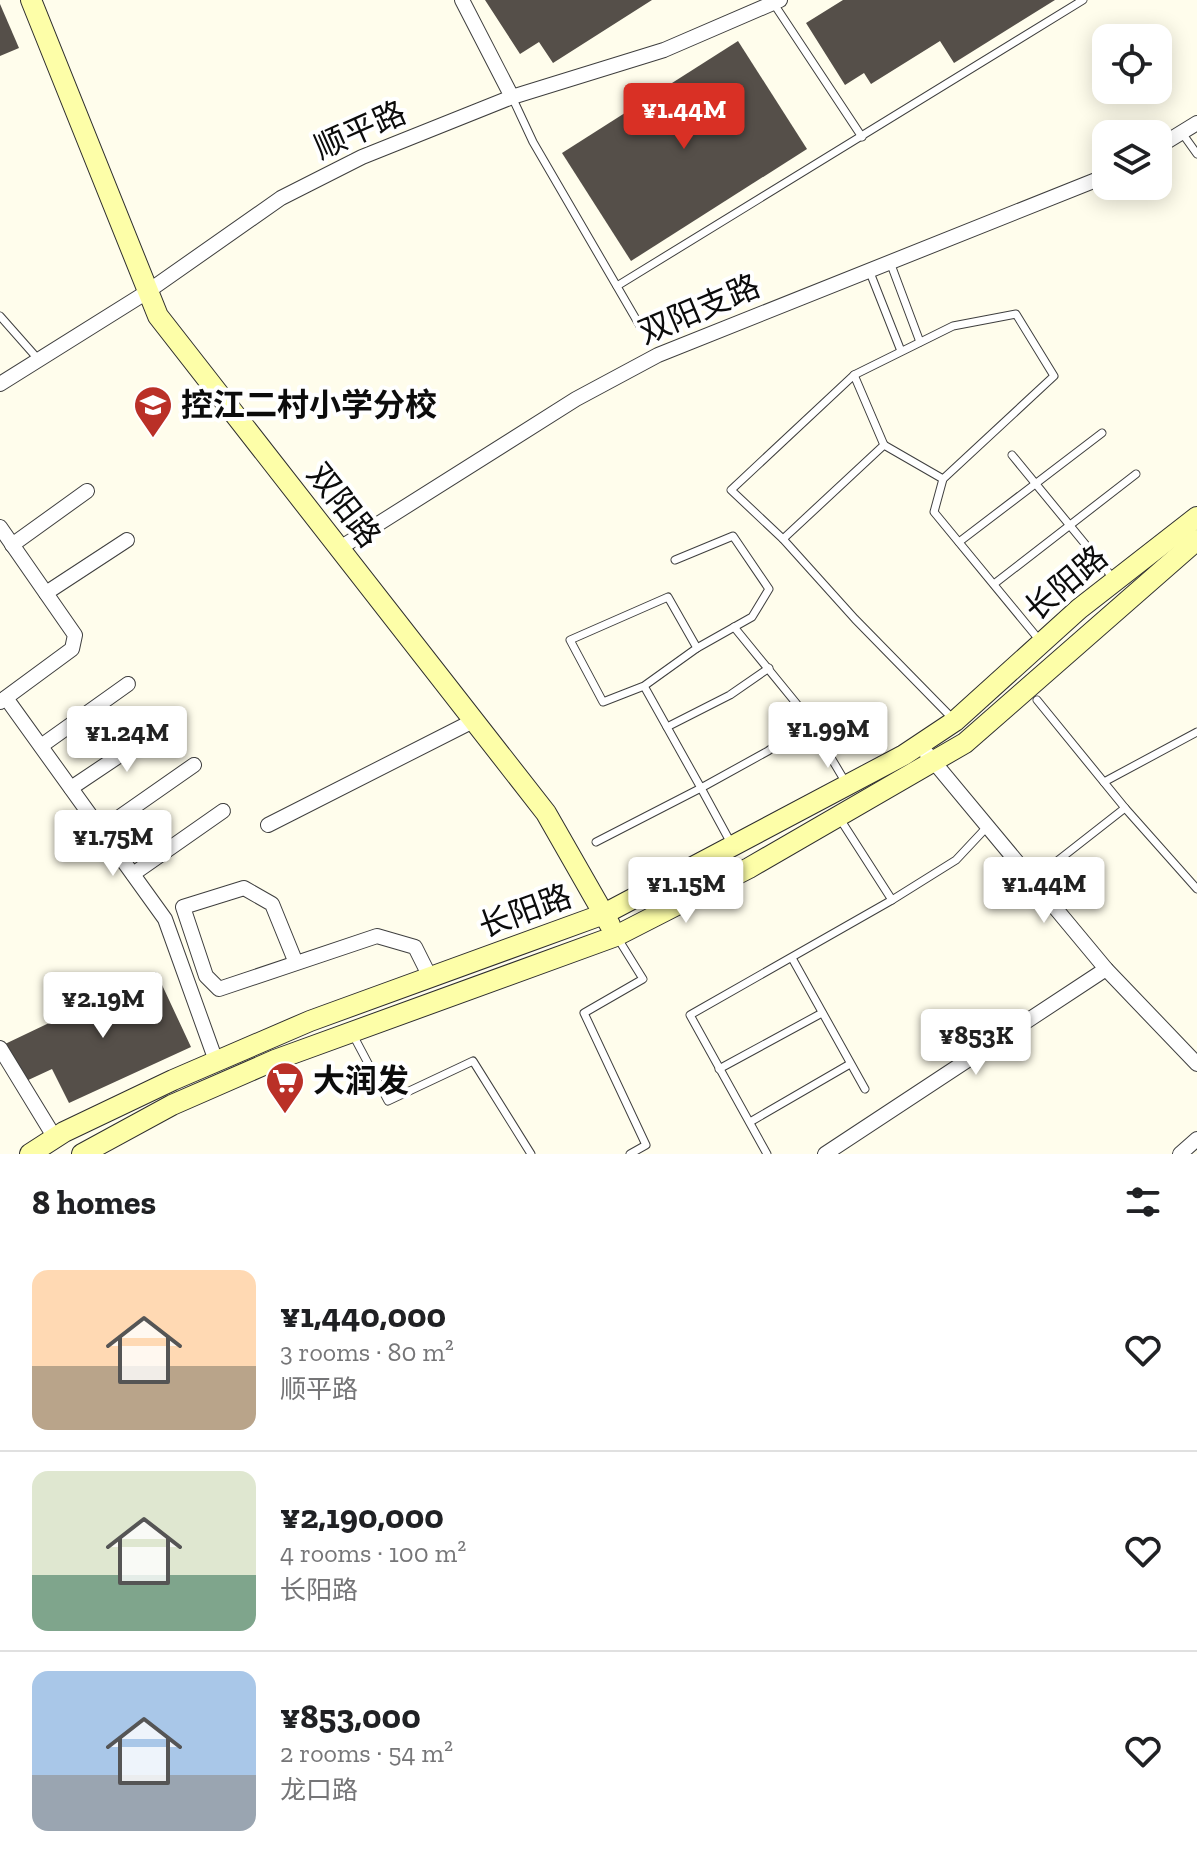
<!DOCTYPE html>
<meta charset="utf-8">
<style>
:root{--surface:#fff;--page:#f2f2f2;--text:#202124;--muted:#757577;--line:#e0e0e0;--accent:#d93025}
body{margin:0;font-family:"Zilla Slab","Noto Sans SC",serif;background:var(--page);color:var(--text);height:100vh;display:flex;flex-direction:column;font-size:30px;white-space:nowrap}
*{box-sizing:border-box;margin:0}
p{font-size:26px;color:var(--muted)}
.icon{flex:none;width:44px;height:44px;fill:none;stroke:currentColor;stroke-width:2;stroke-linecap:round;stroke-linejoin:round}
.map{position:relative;height:1154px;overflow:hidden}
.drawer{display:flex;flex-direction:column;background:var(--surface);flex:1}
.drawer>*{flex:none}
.fabs{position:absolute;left:1092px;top:24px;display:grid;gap:16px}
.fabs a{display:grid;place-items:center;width:80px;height:80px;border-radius:16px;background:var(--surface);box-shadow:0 4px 20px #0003;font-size:40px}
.price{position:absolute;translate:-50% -68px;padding:0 18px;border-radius:8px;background:#fff;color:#222;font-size:26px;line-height:52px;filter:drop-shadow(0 2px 4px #0008)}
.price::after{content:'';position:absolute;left:50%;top:48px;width:24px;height:18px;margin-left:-12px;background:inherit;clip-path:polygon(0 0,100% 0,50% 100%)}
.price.on{background:var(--accent);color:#fff}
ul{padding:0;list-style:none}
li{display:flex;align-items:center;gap:24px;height:200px;padding:0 32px}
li+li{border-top:2px solid var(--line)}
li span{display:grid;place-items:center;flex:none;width:224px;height:160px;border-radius:16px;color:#555}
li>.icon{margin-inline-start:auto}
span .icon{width:96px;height:96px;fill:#fffc;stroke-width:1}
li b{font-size:34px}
h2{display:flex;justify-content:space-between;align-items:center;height:96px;padding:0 32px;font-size:34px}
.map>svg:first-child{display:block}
</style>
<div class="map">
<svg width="1197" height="1154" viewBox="0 0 1197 1154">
<rect width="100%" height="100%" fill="#fffdec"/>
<g fill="#554f49">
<polygon points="485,0 652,0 553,63 539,42 520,54"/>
<polygon points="843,0 1055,0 954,63 940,41 871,84 864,73 845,85 806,23"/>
<polygon points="0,4 19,48 0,56"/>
<polygon points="738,41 807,149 631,261 562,153"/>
<polygon points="156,972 191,1047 69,1103 52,1069 24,1082 5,1044"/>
</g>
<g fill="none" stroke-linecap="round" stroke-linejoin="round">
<defs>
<g id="lane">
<polyline points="774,4 862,137"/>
<polyline points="512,97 533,142 640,326"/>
<polyline points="1182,133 1197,154"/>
<polyline points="890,262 920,342"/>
<polyline points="869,270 901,351"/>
<polyline points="617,286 1083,0"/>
<polyline points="0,316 38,359"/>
<polyline points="854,375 953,326 1016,314 1054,376 943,479"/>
<polyline points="1012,455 1113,578"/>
<polyline points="783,539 731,490 854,375 884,445"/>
<polyline points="959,542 1102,433"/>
<polyline points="675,560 733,536 769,589 752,617 697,648"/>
<polyline points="994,584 1136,474"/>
<polyline points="734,627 805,714 846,783"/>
<polyline points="644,686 697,648 668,597 570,640 603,702 644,686 701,788 768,751 809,721"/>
<polyline points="953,719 855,619 783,539 884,445 943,479 934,512 1041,642"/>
<polyline points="667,727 730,695 769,668"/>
<polyline points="1104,782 1197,732"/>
<polyline points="1125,808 1197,889"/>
<polyline points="596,842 701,788 732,845"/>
<polyline points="1033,880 1125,808 1037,700"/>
<polyline points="892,900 956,860 986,828"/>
<polyline points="617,937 643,979 584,1013 646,1145 630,1154"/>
<polyline points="792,958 865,1089"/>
<polyline points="352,1033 388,1101 473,1061 531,1154"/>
<polyline points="719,1069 822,1013"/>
<polyline points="750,1122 850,1064"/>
<polyline points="767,1154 690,1015 892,900 840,819"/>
</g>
<g id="street">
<polyline points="462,0 512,97"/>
<polyline points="1158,147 1197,123"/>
<polyline points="0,384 147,292 281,198 362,157 512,97 664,50 780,0"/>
<polyline points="0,527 75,635 72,649 0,702"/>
<polyline points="12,545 87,491"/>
<polyline points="340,548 576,399 658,355 1106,176"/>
<polyline points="46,593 127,540"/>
<polyline points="6,698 165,919 216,1061"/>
<polyline points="919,744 1106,969 1197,1064"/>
<polyline points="41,746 128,684"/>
<polyline points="71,788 162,727"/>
<polyline points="268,825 475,720"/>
<polyline points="101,830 194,765"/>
<polyline points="133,874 223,811"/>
<polyline points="296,963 272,904 244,888 183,907 206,976 219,989 377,936 415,947 430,977"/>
<polyline points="0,1048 55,1138"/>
<polyline points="825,1154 1106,969"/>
<polyline points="1180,1154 1197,1139"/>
</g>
<g id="secondary">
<polyline points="31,0 158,316 546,813 610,925"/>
<polyline points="30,1154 64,1132 173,1080 310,1021 604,914 904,755 955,721 1079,609 1197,517"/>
<polyline points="82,1154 172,1105 275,1060 616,936 749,868 965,743 1197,540"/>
</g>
</defs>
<use href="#lane" stroke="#3f3f3f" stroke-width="9"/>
<use href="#street" stroke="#3f3f3f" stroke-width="16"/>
<use href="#secondary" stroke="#2e2e2e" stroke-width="22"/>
<use href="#lane" stroke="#fff" stroke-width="7"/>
<use href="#street" stroke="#fff" stroke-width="14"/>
<use href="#secondary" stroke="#fdfea8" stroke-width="20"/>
</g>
<defs>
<symbol id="school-pin" viewBox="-11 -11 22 30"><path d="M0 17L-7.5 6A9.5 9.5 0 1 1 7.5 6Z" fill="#ba3027" stroke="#fff"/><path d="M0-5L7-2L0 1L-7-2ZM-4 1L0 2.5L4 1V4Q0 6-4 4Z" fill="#fff"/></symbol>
<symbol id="supermarket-pin" viewBox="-11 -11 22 30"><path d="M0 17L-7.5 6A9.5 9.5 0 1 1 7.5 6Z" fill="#ba3027" stroke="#fff"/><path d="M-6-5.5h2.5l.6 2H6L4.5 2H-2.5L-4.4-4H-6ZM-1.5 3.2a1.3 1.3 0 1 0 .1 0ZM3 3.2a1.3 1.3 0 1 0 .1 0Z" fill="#fff"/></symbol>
</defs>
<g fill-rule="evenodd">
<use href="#school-pin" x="131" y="383" width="44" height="60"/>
<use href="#supermarket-pin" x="263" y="1059" width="44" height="60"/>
</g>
<g text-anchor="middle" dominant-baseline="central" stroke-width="8" stroke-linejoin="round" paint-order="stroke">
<g font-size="32" fill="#0c0c0c" stroke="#fff">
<text transform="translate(360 130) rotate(-24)">顺平路</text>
<text transform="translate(699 309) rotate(-23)">双阳支路</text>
<text transform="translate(344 505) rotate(52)">双阳路</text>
<text transform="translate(1066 583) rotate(-40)">长阳路</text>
<text transform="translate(525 911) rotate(-20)">长阳路</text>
</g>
<g font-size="32" font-weight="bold" fill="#0c0c0c" stroke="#fff" text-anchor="start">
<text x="181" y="405">控江二村小学分校</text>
<text x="313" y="1081">大润发</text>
</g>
</g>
</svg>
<div class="fabs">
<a><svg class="icon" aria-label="locate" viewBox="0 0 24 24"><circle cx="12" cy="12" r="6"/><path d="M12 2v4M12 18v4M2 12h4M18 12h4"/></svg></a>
<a><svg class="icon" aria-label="layers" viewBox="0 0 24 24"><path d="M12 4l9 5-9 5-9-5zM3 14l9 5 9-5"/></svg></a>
</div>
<b class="price on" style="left:684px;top:151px">¥1.44M</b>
<b class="price" style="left:828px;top:770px">¥1.99M</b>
<b class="price" style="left:127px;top:774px">¥1.24M</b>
<b class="price" style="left:113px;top:878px">¥1.75M</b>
<b class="price" style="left:686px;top:925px">¥1.15M</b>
<b class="price" style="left:1044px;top:925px">¥1.44M</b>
<b class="price" style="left:103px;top:1040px">¥2.19M</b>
<b class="price" style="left:976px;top:1077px">¥853K</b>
</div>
<section class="drawer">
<h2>8 homes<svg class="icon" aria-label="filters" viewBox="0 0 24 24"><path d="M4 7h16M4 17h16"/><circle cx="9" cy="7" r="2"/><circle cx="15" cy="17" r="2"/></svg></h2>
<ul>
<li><span style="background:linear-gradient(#ffd9b3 60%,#b9a48a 0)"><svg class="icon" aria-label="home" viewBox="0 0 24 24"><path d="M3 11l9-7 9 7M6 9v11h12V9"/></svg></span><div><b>¥1,440,000</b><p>3 rooms · 80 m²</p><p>顺平路</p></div><svg class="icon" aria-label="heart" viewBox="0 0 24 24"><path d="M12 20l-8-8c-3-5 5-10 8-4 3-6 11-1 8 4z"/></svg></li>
<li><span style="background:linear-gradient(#dfe7d0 65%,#7fa58c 0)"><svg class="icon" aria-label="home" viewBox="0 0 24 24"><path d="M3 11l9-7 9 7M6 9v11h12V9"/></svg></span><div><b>¥2,190,000</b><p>4 rooms · 100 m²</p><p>长阳路</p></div><svg class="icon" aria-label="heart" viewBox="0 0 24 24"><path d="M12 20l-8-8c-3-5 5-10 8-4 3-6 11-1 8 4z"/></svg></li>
<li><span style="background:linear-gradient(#a9c7e8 65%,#9aa5b1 0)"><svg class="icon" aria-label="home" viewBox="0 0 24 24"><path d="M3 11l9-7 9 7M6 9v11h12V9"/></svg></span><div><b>¥853,000</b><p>2 rooms · 54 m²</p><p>龙口路</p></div><svg class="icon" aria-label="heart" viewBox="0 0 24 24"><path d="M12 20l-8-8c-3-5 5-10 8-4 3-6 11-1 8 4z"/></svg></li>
</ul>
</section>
